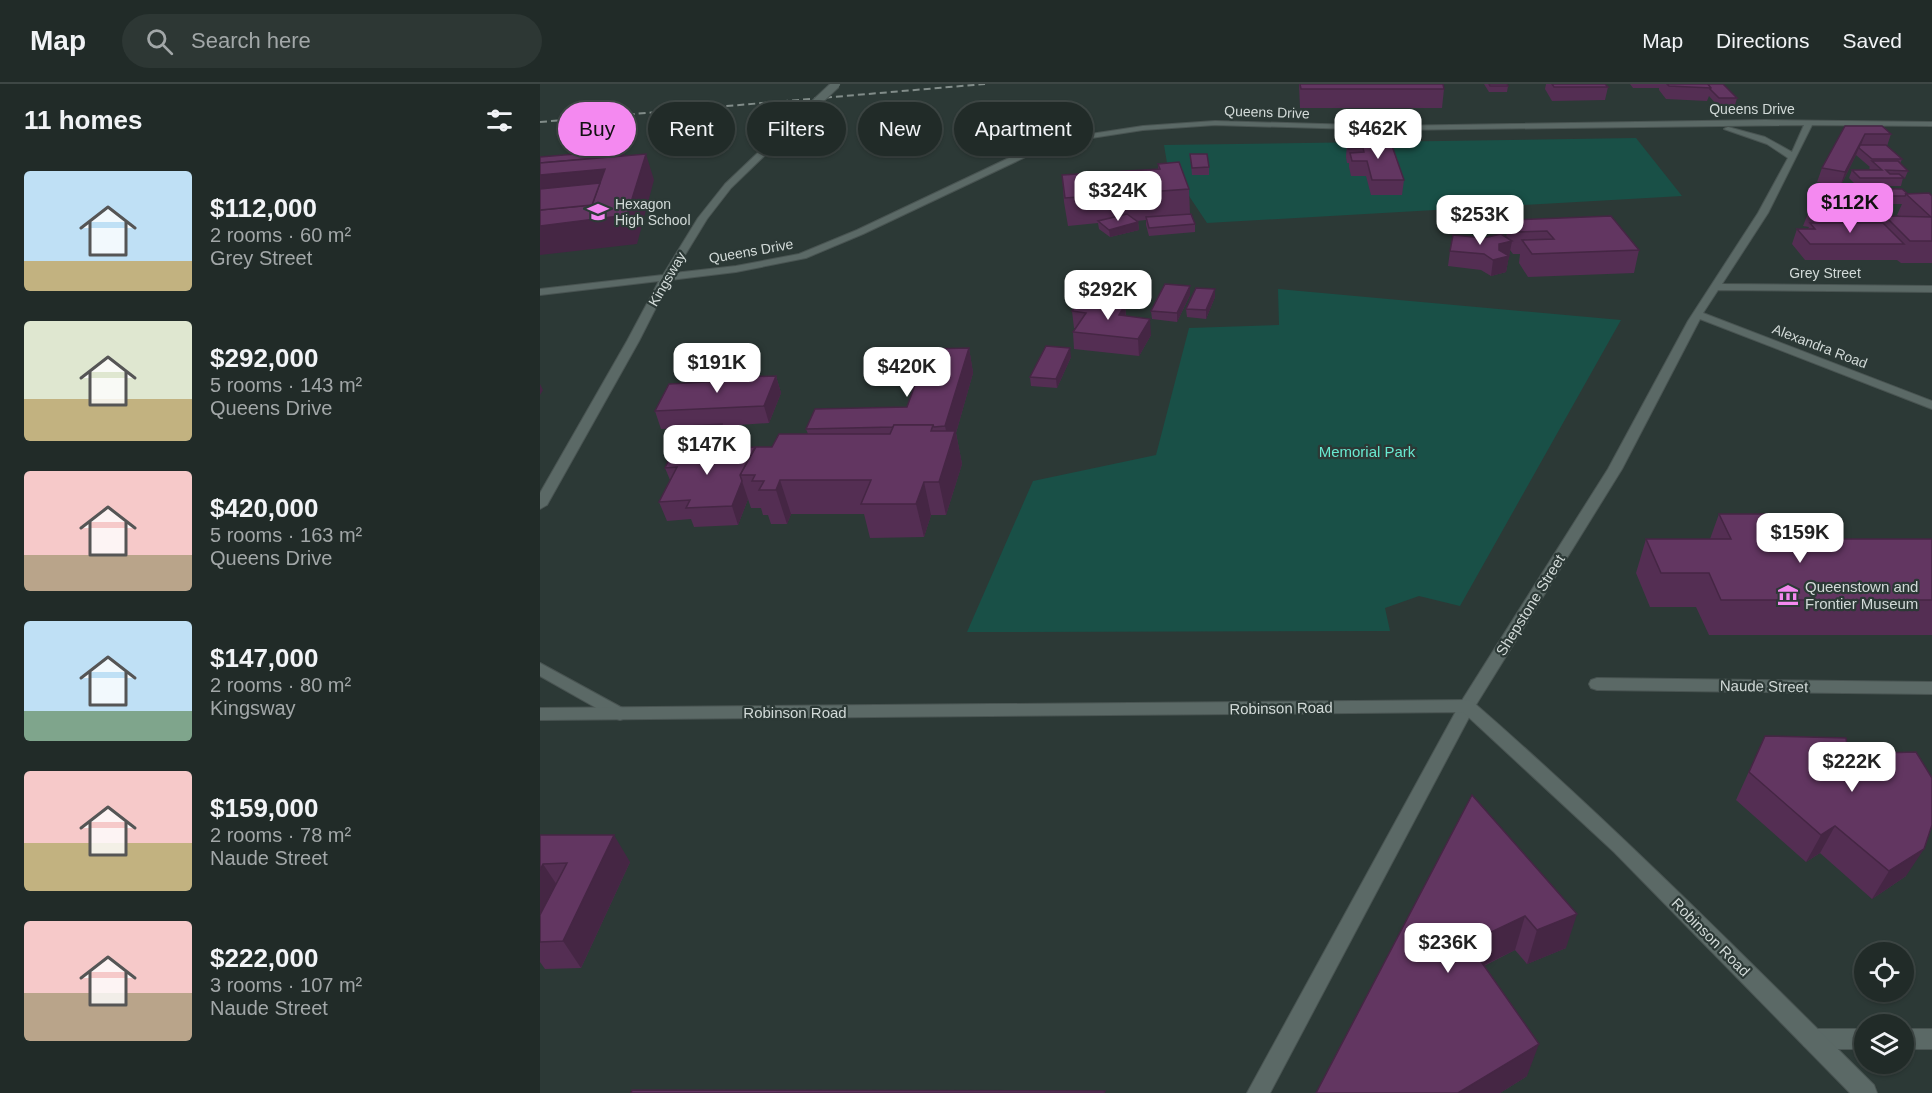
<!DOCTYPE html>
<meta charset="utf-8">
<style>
:root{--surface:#212b28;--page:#2d3734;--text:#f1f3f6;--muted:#a2a7a8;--line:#3e4745;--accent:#f489f0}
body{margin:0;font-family:Arial,sans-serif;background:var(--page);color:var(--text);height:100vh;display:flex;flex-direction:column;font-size:22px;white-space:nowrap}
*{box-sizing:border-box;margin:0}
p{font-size:20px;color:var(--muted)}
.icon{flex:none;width:33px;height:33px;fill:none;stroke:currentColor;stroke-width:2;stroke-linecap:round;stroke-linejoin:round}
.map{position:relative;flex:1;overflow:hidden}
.sheet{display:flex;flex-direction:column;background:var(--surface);width:540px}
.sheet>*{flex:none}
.banner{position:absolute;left:18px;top:18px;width:570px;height:54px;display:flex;gap:12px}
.fabs{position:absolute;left:1314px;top:858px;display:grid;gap:12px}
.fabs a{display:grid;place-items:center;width:60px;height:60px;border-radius:50%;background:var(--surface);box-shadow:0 2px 4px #0004,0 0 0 2px var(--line);font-size:30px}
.price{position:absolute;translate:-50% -51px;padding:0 14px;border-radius:12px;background:#fff;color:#222;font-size:20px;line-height:39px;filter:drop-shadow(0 2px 3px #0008)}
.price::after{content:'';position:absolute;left:50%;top:36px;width:18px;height:14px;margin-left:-9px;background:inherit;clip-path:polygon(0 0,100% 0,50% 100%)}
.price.current{background:var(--accent);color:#111}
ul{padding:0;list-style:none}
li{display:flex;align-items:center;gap:18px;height:150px;padding:0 24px}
li span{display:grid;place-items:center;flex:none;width:168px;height:120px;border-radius:6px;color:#555}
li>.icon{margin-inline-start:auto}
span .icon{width:72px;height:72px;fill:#fffc;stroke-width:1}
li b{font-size:26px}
h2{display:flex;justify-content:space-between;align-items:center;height:72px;padding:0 24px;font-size:26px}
.pill{padding:0 21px;border-radius:27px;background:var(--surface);box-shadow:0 2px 4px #0004,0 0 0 2px var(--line);font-size:21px;line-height:54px}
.pill.current{background:var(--accent);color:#111}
header{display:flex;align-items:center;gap:36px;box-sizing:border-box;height:84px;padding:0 30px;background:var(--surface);border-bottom:2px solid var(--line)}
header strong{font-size:28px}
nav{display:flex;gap:33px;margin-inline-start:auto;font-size:21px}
.search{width:420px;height:54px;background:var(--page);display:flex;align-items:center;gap:15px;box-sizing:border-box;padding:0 21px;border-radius:33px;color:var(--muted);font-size:22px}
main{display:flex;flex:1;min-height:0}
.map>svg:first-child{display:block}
</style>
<header>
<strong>Map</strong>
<div class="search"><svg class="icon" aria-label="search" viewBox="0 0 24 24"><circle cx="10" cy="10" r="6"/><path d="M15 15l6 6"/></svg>Search here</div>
<nav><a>Map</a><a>Directions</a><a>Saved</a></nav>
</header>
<main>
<section class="sheet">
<h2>11 homes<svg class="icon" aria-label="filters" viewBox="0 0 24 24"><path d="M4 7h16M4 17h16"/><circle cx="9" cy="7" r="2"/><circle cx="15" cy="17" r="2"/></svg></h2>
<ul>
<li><span style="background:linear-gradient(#bfe0f5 75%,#c2b280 0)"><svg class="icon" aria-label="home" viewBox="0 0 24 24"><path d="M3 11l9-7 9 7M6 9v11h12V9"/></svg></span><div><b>$112,000</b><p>2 rooms · 60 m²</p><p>Grey Street</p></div></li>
<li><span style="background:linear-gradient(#dfe7d0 65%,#c2b280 0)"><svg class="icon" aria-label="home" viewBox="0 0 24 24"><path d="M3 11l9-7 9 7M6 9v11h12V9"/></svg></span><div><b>$292,000</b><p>5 rooms · 143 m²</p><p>Queens Drive</p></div></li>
<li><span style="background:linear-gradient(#f6c9c9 70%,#b9a48a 0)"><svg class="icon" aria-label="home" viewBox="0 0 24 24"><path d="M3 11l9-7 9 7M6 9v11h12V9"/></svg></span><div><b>$420,000</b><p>5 rooms · 163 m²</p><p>Queens Drive</p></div></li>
<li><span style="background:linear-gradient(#bfe0f5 75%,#7fa58c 0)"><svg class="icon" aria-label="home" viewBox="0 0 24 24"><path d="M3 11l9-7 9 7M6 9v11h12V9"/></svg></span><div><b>$147,000</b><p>2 rooms · 80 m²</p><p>Kingsway</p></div></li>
<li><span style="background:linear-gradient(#f6c9c9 60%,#c2b280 0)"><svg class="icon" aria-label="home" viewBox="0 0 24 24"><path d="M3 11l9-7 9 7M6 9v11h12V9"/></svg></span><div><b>$159,000</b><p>2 rooms · 78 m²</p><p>Naude Street</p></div></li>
<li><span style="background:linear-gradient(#f6c9c9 60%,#b9a48a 0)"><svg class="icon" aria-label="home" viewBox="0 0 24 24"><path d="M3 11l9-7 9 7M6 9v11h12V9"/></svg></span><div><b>$222,000</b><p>3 rooms · 107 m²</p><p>Naude Street</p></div></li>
</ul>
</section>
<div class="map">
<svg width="1392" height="1009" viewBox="0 0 1392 1009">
<rect width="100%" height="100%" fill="#2c3936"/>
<g fill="#195047">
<polygon points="1096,54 1142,112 667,139 627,79 624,61"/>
<polygon points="738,205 1081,236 920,522 879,512 845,524 850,547 427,548 493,397 616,371 649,244 739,241"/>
</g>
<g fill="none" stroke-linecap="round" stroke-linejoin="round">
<defs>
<g id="street">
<polygon points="1225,36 1392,38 1392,42 1272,41 1228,129 1182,200 1392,202 1392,208 1178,206 1163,229 1392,317 1392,325 1160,235 1082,385 934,624 730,1009 707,1009 921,618 1068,385 1148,237 1218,129 1248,74 1227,60 1184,45 1188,43 1225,53 1252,68 1264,41 850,46 675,41 603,46 532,57 496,68 323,150 266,174 196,188 130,196 99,257 7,421 0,425 0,409 87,257 119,197 0,211 0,205 123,191 158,134 185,100 246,42 253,44 191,104 167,135 134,189 196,182 259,170 317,146 490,64 531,53 603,42 675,37 850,42"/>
<polygon points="0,579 86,626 88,630 86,634 80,636 74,634 0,592"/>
<polygon points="1057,594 1392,598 1392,610 1057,606 1051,604 1049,600 1051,596"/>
<polygon points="1272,945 1324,945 1324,965 1272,965 1264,962 1261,955 1264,948"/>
<rect x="1364" y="945" width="28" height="20"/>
</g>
<path id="secondary" d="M 927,616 L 933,618 C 1072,739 1203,871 1334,1001 L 1337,1009 L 1310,1009 L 1074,768 L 923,628 L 0,636 L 0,624 Z"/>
</defs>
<use href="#street" stroke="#495452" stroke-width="2"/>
<use href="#secondary" stroke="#495452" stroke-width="2"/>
<use href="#street" fill="#5b6966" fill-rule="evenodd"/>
<use href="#secondary" fill="#5b6966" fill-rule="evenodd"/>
<polyline stroke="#818c89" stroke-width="2" stroke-dasharray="7 4" stroke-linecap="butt" points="0,38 445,0"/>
<defs>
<polyline id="street-bridge" points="249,44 296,0"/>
</defs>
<use href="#street-bridge" stroke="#495452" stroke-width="10" stroke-linecap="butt"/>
<use href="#street-bridge" stroke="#5b6966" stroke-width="8"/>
</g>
<g fill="#542e53" fill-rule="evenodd">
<polygon points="759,0 903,0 904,5 902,24 760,24"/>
<polygon points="944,0 967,0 968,2 967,8 949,8"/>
<polygon points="1006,0 1065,0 1068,3 1065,16 1012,17 1005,5"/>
<polygon points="1090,0 1183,0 1197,14 1195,21 1177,21 1169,12 1167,17 1126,15 1119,6 1119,4 1093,4"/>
<polygon points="1305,42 1351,50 1347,62 1362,75 1360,80 1368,87 1365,94 1363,94 1361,102 1317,102 1309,94 1312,86 1331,86 1329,84 1330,83 1316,71 1300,103 1277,98 1282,84"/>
<polygon points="807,59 851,59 864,96 862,111 831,111 826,92 811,92 809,83 809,79 807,79 806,73"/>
<polygon points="650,70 669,83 669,91 652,91"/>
<polygon points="618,80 649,105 650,130 655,140 655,148 609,152 606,141 606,136 596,137 598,138 599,146 570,153 559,145 558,139 528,142 524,118 522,91 618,85"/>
<path d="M 1305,104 L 1392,112 L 1392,179 L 1361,179 L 1357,176 L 1265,176 L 1252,160 L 1257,145 L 1268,145 L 1269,143 L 1263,142 L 1269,127 L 1304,107 ZM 1324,120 L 1362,120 L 1357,131 L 1359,132 L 1345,132 L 1343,139 L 1313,139 L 1321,127 Z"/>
<polygon points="969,136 1099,166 1094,189 988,193 979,179 980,170 973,170 970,166 966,188 951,192 941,186 908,182 910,167 944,154 966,154"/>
<polygon points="675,205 675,213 666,235 647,233 646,225"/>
<polygon points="650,211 637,238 612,235 611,227"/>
<polygon points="585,221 586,232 611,251 599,272 534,265 533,248 536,244 534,244 532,227"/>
<polygon points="429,264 433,289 416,349 422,380 406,431 391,431 384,453 330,454 324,430 251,430 247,440 231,440 228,431 223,431 221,424 211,424 208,415 198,441 154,443 151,435 127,437 119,418 130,396 125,384 140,367 139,363 148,344 121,345 115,327 202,296 236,292 241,309 229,339 183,342 186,349 179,365 232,363 268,350 266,345 367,323"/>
<polygon points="531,273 517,304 491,302 490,293"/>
<polygon points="1179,430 1241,455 1392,455 1392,551 1169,551 1156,523 1110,523 1096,489 1106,455 1170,455"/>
<polygon points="1225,652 1308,670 1366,792 1332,815 1280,769 1266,778 1196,716"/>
<polygon points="932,711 1026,864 987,880 975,866 944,882 987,992 960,1009 776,1009"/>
<polygon points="0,751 90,778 41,884 5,885 0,878"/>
</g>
<g fill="#452644">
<polygon points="1325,50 1320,64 1319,64 1316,71 1300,103 1305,88"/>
<polygon points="83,66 88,80 106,70 114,96 97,160 0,171 0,84"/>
<polygon points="1327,112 1321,127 1306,151 1311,136"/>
<polygon points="598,138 599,146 570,153 569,146"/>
<polygon points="972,157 966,188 951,192 953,176 959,160"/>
<polygon points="650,202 650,211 637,238 637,229"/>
<polygon points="675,205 675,213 666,235 666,226"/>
<polygon points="585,221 586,237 579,231"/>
<polygon points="610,235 611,251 599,272 598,255"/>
<polygon points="429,264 433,289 416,349 422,380 406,431 399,398 410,365 405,342"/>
<polygon points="530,264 531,273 517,304 516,295"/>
<polygon points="236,292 241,309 229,339 224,322"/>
<polygon points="0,300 3,306 0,311"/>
<polygon points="182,340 186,349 177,370 173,361"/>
<polygon points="240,396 251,430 247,440 236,406"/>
<polygon points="202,397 208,415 198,441 192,422"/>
<polygon points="384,398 391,431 384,453 376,420"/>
<polygon points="1295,742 1280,769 1266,778 1281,751"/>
<polygon points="74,751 90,778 41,884 23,857"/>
<polygon points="1384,765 1366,792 1332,815 1349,787"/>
<polygon points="3,780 21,807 0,850 0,786"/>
<polygon points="1037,830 1026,864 987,880 997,846"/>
<polygon points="985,832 975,866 920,893 928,859"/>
<polygon points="999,960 987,992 960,1009 918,1009"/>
</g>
<g fill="#623661" stroke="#452644" stroke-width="1.5">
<polygon points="760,0 903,0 904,5 761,5"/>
<polygon points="949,0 967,0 968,2 950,2"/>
<polygon points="1012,0 1065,0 1068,3 1014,3"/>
<polygon points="1127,0 1168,0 1171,4 1129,2"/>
<polygon points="1168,0 1183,0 1197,14 1179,14 1170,5 1171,4"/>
<polygon points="1305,42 1342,42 1351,50 1325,50 1305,88 1282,84"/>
<polygon points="807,59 851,59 864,96 832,96 827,77 812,77 810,69 824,68 823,64 808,65"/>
<polygon points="1320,61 1346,61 1362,75 1332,75 1319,64"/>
<polygon points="83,66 80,72 0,79 0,73"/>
<polygon points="106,70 87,131 0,142 0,126 52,121 65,85 0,91 0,79"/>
<polygon points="650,70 667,70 669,83 652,84"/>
<polygon points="1332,77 1358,77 1368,87 1346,86 1350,90 1359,90 1364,94 1320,94 1312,86 1342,86"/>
<polygon points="639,78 649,105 525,114 522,91 620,85 618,80"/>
<polygon points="60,99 52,121 0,126 0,105"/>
<polygon points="1285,103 1327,112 1311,136 1269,127"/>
<polygon points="1305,104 1362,105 1368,110 1366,110 1365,112 1326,112 1309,108"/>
<polygon points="1389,109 1392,112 1392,157 1370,157 1345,132 1391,133 1366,110"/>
<polygon points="587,130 598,138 569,146 558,137"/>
<polygon points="651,130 655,140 609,144 606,133"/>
<polygon points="1071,132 1099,166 992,170 982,156 1014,155 1007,147 977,148 969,136"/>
<polygon points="1270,139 1343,139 1364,160 1270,160 1257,145 1275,145"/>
<polygon points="961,150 972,157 959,160 959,166 969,172 953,176 944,170 910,167 913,151 944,154"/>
<polygon points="625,200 650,202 637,229 611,227"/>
<polygon points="656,204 675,205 666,226 646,225"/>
<polygon points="540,216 585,221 579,231 610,235 598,255 533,248 546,229 532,227"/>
<polygon points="506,262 530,264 516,295 490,293"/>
<polygon points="429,264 405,342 394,343 393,341 354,341 353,343 266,345 275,325 367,323 388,265"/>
<polygon points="236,292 224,322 115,327 129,300 202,296 203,293"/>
<polygon points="182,340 173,361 139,363 149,342"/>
<polygon points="354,341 393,341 391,347 415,347 399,398 384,398 376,420 321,420 331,396 240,396 236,406 219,406 224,397 212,397 215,391 200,391 216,363 232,363 239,350 350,350"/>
<polygon points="215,363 200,391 202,397 192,422 146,424 150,416 119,418 137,383 125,384 133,367"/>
<polygon points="1179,430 1227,430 1241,455 1392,455 1392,516 1181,516 1169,489 1121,489 1106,455 1191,455"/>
<polygon points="1225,652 1306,654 1308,670 1376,668 1392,694 1392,741 1384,765 1349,787 1295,742 1281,751 1209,688"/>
<polygon points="932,711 1037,830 997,846 985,832 928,859 999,960 918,1009 776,1009"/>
<polygon points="0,751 74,751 23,857 0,858 0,831 27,779 3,780 0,786"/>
<polygon points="92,1006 565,1007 564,1009 91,1009"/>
</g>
<defs>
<symbol id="school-bare" viewBox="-9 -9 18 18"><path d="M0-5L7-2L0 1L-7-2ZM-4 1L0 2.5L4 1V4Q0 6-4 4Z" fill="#f489f0" stroke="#2c3936" stroke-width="2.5" paint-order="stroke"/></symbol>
<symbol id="museum-bare" viewBox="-9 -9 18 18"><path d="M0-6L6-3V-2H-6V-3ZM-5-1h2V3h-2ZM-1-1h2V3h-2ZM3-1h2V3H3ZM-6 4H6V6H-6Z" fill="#f489f0" stroke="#2c3936" stroke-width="2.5" paint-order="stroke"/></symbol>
</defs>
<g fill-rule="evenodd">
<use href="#school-bare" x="43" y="113" width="30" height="30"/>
<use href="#museum-bare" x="1233" y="496" width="30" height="30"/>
</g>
<g text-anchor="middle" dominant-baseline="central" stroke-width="4.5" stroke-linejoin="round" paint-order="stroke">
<g font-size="14" fill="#d2dad8" stroke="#2c3936">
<text x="1212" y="25">Queens Drive</text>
<text transform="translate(727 28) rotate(2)">Queens Drive</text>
<text transform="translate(211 167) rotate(-10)">Queens Drive</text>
<text x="1285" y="189">Grey Street</text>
<text transform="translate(127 195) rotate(-60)">Kingsway</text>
<text transform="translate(1280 262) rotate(21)">Alexandra Road</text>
</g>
<g font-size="14" fill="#d2dad8" stroke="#2c3936" text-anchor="start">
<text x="75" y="120">Hexagon<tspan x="75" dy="16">High School</tspan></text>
</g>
<g font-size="15" fill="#68e9d1" stroke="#2c3936">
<text x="827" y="367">Memorial Park</text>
</g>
<g font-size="15" fill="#d2dad8" stroke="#2c3936" text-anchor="start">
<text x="1265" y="502">Queenstown and<tspan x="1265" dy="17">Frontier Museum</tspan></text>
</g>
<g font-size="15" fill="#d2dad8" stroke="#2c3936">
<text transform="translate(990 521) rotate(-58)">Shepstone Street</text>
<text transform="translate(1224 602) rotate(1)">Naude Street</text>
<text transform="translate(741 624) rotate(-1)">Robinson Road</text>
<text x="255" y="628">Robinson Road</text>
<text transform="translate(1171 853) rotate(45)">Robinson Road</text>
</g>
</g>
</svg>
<div class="fabs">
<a><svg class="icon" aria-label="locate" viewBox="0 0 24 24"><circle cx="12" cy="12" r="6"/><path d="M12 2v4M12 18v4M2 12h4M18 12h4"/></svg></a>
<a><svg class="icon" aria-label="layers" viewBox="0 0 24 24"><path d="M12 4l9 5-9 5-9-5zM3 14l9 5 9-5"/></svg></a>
</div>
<b class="price" style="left:838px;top:76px">$462K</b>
<b class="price" style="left:578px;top:138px">$324K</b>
<b class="price current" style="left:1310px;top:150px">$112K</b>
<b class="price" style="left:940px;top:162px">$253K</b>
<b class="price" style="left:568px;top:237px">$292K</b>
<b class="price" style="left:177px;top:310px">$191K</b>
<b class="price" style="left:367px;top:314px">$420K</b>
<b class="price" style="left:167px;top:392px">$147K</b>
<b class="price" style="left:1260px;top:480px">$159K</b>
<b class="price" style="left:1312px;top:709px">$222K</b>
<b class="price" style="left:908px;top:890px">$236K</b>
<div class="banner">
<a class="pill current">Buy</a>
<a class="pill">Rent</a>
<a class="pill">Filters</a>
<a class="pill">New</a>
<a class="pill">Apartment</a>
</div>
</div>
</main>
